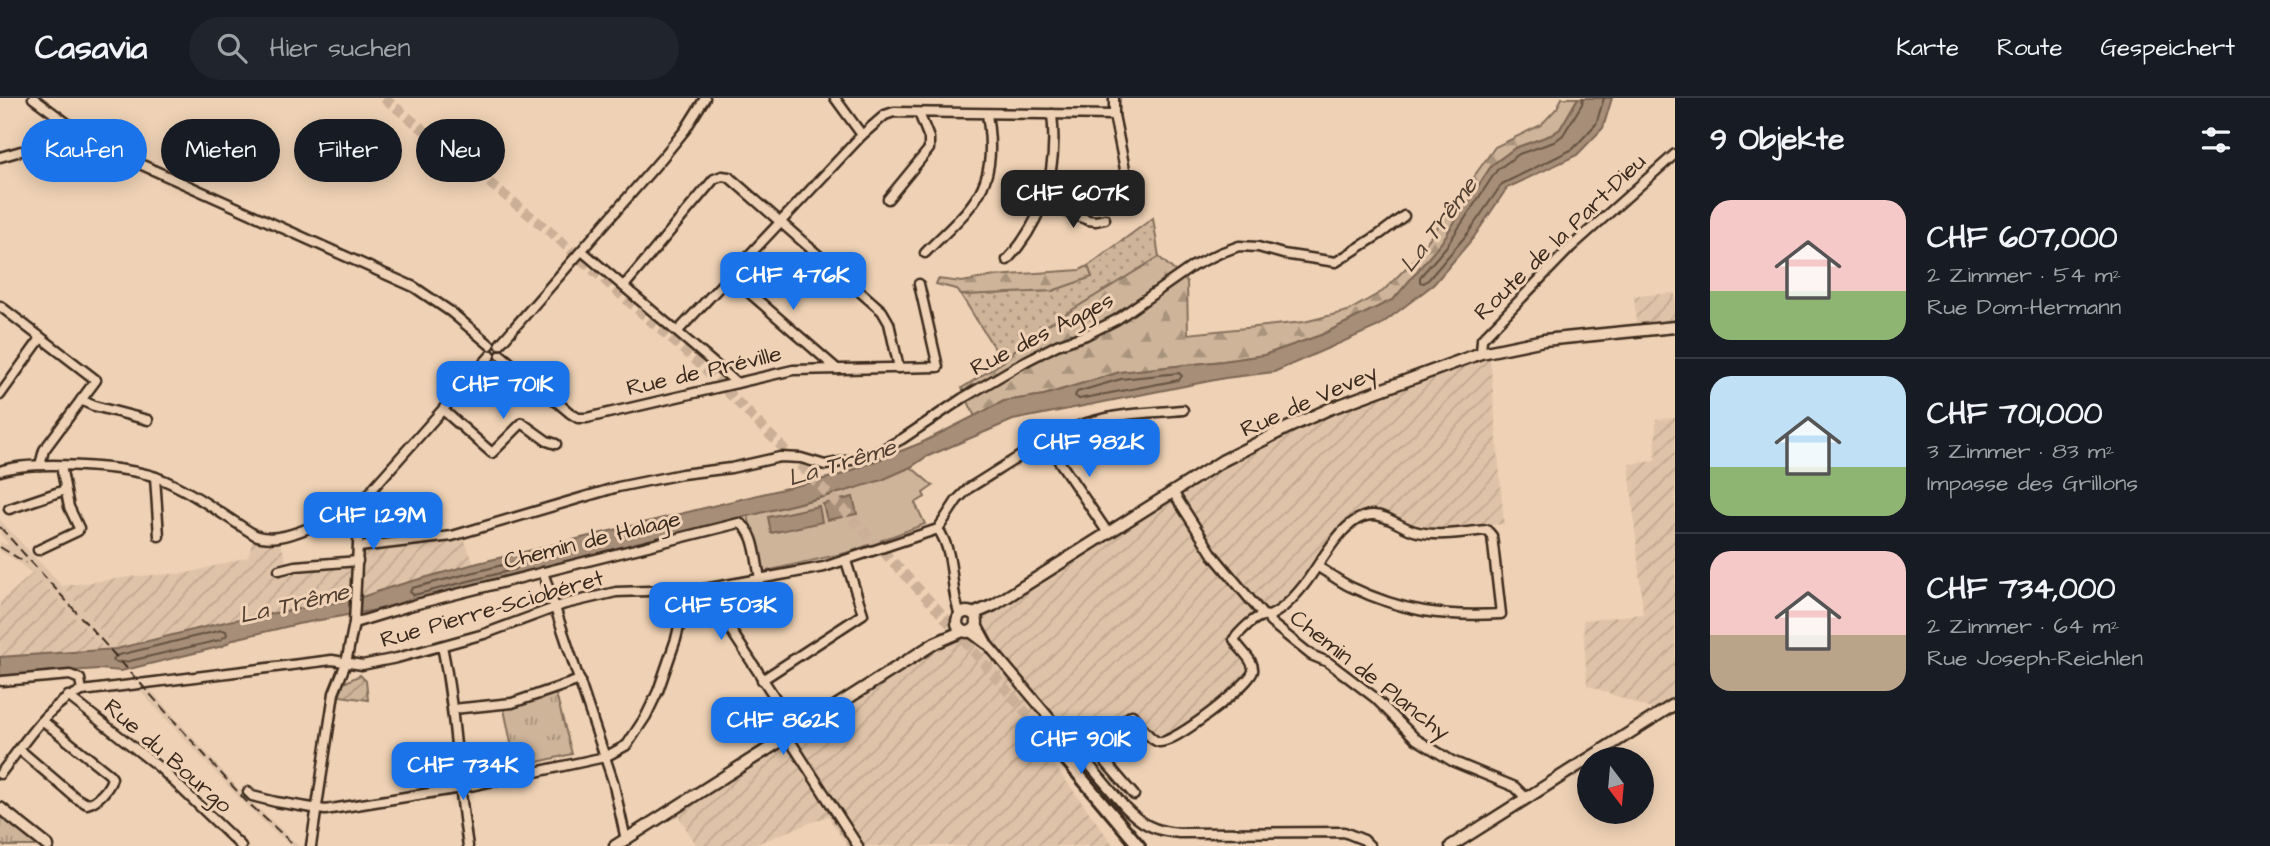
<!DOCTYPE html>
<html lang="de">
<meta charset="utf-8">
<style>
:root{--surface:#171b24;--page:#20242c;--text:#f1f3f6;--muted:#9ea1a6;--line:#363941;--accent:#1a73e8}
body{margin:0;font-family:"Architects Daughter",sans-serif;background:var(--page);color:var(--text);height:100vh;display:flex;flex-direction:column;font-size:26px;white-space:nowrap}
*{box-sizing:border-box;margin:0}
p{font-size:23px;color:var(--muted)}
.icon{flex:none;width:38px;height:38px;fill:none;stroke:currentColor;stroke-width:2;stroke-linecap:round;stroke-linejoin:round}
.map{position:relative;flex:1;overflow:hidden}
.panel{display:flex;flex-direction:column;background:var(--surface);width:595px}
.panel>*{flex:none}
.guide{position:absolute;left:21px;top:21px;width:665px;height:63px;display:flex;gap:14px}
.needle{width:46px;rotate:164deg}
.buttons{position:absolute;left:1577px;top:649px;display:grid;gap:14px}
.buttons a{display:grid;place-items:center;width:77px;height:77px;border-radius:50%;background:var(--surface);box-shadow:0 4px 18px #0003;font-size:35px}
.price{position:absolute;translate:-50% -60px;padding:0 16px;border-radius:14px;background:var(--accent);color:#fff;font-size:23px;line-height:46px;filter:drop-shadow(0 2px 4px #0008)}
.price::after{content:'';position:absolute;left:50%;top:42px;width:21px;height:16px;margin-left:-10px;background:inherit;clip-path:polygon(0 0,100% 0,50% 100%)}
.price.selected{background:#222;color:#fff}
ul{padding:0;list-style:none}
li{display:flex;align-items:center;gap:21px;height:175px;padding:0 35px}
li+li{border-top:2px solid var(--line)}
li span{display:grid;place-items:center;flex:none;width:196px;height:140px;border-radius:21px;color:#555}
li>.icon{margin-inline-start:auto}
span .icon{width:84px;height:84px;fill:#fffc;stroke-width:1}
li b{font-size:30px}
h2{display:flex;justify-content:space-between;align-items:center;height:84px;padding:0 35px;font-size:30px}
.pill{padding:0 24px;border-radius:32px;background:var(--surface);box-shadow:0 4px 18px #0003;font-size:24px;line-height:63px}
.pill.selected{background:var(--accent);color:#fff}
header{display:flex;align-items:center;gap:42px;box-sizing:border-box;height:98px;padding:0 35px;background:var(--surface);border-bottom:2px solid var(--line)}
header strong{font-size:33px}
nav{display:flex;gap:38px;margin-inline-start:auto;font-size:24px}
.search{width:490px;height:63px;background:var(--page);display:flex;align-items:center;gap:18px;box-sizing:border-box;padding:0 24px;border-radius:38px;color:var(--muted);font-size:26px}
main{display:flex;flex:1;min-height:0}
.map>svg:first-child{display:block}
</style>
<header>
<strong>Casavia</strong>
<div class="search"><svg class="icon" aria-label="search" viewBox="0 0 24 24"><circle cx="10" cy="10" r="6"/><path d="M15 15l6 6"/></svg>Hier suchen</div>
<nav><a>Karte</a><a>Route</a><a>Gespeichert</a></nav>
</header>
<main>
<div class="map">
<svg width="1675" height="748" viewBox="0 0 1675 748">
<defs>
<pattern id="industrial-furrows" width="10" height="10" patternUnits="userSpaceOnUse" patternTransform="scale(1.75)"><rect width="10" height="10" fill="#dfc3a8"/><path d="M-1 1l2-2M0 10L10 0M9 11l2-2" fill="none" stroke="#c0a890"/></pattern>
<pattern id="grass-dots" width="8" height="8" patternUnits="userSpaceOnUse" patternTransform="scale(1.75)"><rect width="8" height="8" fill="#ceb499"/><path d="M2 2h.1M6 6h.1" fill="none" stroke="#a8937c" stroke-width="1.8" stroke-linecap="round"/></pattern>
<pattern id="forest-firs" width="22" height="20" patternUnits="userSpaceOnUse" patternTransform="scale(1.75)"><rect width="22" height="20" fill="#ceb499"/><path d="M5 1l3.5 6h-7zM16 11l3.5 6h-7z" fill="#a8937c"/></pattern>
<pattern id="park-tufts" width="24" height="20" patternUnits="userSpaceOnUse" patternTransform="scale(1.75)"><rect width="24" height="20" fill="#ceb499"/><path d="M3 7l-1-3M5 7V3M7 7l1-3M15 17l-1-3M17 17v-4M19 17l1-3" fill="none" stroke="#a8937c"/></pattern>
<pattern id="garden-furrows" width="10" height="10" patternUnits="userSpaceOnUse" patternTransform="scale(1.75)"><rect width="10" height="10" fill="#ceb499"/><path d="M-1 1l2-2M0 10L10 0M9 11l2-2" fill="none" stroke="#a8937c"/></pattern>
</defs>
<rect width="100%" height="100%" fill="#efd2b5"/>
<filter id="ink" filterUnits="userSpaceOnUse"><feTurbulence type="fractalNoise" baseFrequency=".0143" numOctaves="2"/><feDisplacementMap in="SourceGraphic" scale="14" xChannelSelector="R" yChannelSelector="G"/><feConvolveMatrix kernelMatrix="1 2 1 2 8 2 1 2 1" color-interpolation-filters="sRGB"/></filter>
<g filter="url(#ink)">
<g fill="#dfc3a8">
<polygon points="0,422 62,488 116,551 106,552 45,487 18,464 0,453 0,444 7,447 8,446 0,436"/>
<polygon points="148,589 244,697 299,748 292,748 272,732 243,704 139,592"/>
</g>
<g fill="url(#industrial-furrows)">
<polygon points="1675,195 1675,222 1636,225 1634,198"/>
<polygon points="1490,258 1504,426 1428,432 1403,424 1388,416 1373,413 1357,417 1343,425 1318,464 1296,492 1239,541 1238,544 1255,571 1195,628 1151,645 1131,623 1076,660 1069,652 1053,665 1114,748 847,748 828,718 751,748 697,748 676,714 1232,364 1271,343 1312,324"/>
<polygon points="1675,320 1675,600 1653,612 1587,587 1583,522 1643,516 1629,366 1655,363 1656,321"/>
<polygon points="463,438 474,466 391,489 356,501 266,517 116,551 62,488 137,478 188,475 248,459 253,442 281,447 288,468 358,463 359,449"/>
<polygon points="33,475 45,487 106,552 0,559 0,504"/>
</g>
<polygon fill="url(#grass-dots)" stroke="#846f5c" stroke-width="2" points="1153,120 1159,159 1028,239 1003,264 961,197 1052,193 1092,179 1088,168"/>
<g fill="url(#forest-firs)" stroke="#846f5c" stroke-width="2">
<polygon points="1562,0 1578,0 1560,31 1551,37 1515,50 1492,67 1441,145 1394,201 1321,237 1264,257 1223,263 1120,274 1044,297 1004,303 975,319 962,290 1003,264 1028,239 1159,159 1187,184 1188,236 1304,224 1348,213 1383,193 1413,163 1495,49 1541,27 1557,10"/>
<polygon points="1088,168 1092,179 1052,193 961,197 956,191 936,186 938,181 962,184 995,178 1080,172"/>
</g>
<g fill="url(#park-tufts)" stroke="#846f5c" stroke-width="2">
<polygon points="556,596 572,656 516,669 504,611"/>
<polygon points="0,718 41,748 4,748 0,746"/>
</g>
<polygon fill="url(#garden-furrows)" stroke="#846f5c" stroke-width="2" points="360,577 366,583 368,602 340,598 342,586"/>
<path fill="#ceb499" stroke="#846f5c" stroke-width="2" d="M 911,369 L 933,388 L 923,395 L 925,399 L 915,405 L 925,426 L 850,454 L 762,474 L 748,418 C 803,404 859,392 911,369 Z"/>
<g fill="#a68e78" stroke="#7b6654" stroke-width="2">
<polygon points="1578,0 1612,0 1603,30 1577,57 1507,90 1474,139 1434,186 1379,228 1274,274 1225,280 1013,322 926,359 911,369 882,382 846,393 397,508 298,526 234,541 223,548 121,573 99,571 0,578 0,559 116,551 229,523 356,501 391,489 474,466 840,377 921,345 1004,303 1044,297 1120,274 1223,263 1264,257 1321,237 1394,201 1441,145 1492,67 1515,50 1551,37 1560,31"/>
<polygon points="853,399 857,416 827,422 823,406"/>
<polygon points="819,408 822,424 771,435 768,419"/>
</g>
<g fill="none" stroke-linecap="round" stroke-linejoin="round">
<g stroke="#665242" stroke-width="2">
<polyline points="1583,0 1582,6 1563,37 1554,44 1519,56 1497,72 1446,149 1420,179 1420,184 1424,185 1429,181 1468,135 1502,86 1573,51 1596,26 1604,0"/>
<polygon points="1179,275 1182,278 1179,282 1079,301 1075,298 1077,294 1121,281"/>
<polygon points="514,464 519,466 516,471 414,497 410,494 412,490"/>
<polygon points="222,532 226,533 227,537 220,542 121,565 113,563 115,558"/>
</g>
<polyline stroke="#cbb097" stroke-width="10" stroke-dasharray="10 5" stroke-linecap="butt" points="384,0 548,132 704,270 849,417 938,512 1063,658"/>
<defs>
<g id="minor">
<polyline points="33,0 83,37 131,62 414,189 451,214 490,247"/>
<polyline points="835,0 862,37"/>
<polyline points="1114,0 1114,17 1130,96"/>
<polyline points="0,59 21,53"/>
<polyline points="888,101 929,51 929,40 919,15"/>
<polyline points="1043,105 1088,122 1096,123 1105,121"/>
<polyline points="582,153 737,285"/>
<path d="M 925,155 C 975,105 999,92 987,16"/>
<path d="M 1007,162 C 1045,121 1058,71 1052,16"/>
<polyline points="730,178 837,271"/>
<polyline points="624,188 714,81 722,78 729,79 882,213 889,225 899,270"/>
<polyline points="0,208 96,282 44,352 40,367"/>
<polyline points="678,233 862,37 885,17 894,14 1114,17"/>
<polyline points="500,246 663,59 685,32 705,0"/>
<polyline points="1481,255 1482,241 1571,149 1675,56"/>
<polyline points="501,257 570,315 578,320 587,320 793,272 938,269 919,186"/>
<polyline points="0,297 41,240"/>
<polyline points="81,302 94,308 148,322"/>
<polyline points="443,312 492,355 522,325 547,343 556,346"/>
<polyline points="1046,344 1108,435"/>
<path d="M 0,373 C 32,362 124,368 156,379 C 191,392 224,418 255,437 C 284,449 325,418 355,415"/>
<polyline points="155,379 159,438"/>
<polyline points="1173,394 1213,457 1263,517"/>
<polyline points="9,411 65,392"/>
<polyline points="355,415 375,388 491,257"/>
<polyline points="359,449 452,438 618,389 682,376 731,370 780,359 801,360 825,367 856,361 874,356 902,341 963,300 1026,263 1057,247 1086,237 1116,222 1193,168 1220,155 1239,148 1258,149 1283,156 1336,164 1380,136 1404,118"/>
<polyline points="38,452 78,433 79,430 69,409 61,368"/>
<polyline points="279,472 295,468 358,463"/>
<polyline points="543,474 613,683 626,742"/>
<polyline points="704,491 796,632"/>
<path d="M 960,517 C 949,490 956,457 938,431 L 957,402 L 969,390 C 1007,367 1045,339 1087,325 C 1118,315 1151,315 1183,312"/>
<polyline points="1269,518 1270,524 1311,557 1328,564 1374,599 1416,641 1452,663 1515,689 1526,700"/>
<path d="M 354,525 L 413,507 L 739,425 C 756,432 756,464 760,480"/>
<path d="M 977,527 L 988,547 L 1124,708 C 1141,726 1154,733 1179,735 L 1344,734 L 1364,742 L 1370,748"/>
<polyline points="970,534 986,546"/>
<path d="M 442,548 C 456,614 457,682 468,748"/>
<polyline points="762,582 863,516 846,463"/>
<polyline points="2,583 70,577 80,581 82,593"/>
<polyline points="68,598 160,670 241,748"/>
<polyline points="453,611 512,605 580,582"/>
<polyline points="787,638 858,748"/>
<polyline points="1090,646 1134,697"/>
<path d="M 20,652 L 76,700 L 87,706 C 98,703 109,691 112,680 L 109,676 L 43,623"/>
<path d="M 1079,654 L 1132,617 C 1139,625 1149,642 1159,644 C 1172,647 1250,587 1253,573 C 1255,562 1238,551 1234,541 C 1240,534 1254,519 1263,518 C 1271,516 1265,521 1273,516 C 1285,510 1296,497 1304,487 C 1321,466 1343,417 1373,417 C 1389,417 1402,431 1418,434 C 1440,439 1465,434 1487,432 L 1492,438 L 1501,516 C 1443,519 1403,514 1351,489 C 1340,484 1329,475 1318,469"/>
<path d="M 0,676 C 23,648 47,605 82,593 L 332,562 L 362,567 L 397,560 L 484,536 L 565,506 L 616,494 L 680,492 L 690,497"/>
<polyline points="248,694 252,698 276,704 325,712 461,690 605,659 627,647 646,618 658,593 676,541 685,504 690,497 704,491 824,469 938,431"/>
<polyline points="311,748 334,595 346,565 354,525 359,427 355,415"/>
</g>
<g id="major">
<circle cx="967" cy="524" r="10"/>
<polyline points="973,516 994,507 1222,363 1285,331 1329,311 1481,255 1544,242 1675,229"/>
<polyline points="0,710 48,748"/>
<polyline points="615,748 935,545 963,533"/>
<polyline points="1451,748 1675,606"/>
</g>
<polyline id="highway" points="1063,658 1139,748"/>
</defs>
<use href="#minor" stroke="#3b2a1e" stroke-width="13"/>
<use href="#major" stroke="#3b2a1e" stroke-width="15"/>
<use href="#highway" stroke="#3b2a1e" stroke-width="16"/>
<use href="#minor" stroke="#efd2b5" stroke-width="8"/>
<use href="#major" stroke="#efd2b5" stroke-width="10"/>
<use href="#highway" stroke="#efd2b5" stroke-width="10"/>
<g stroke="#3b2a1e" stroke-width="2" stroke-dasharray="10 5" stroke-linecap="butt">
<polyline points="0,429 245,702 295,748"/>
<polyline points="0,449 26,465"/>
</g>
</g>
</g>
<g text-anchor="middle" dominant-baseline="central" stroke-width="6" stroke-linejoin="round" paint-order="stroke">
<g font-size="23" fill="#3b2a1e" stroke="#efd2b5">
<text transform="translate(1560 139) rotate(-44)">Route de la Part-Dieu</text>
<text transform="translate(1042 236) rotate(-27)">Rue des Agges</text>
<text transform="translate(704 273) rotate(-13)">Rue de Préville</text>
<text transform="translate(1309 303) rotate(-24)">Rue de Vevey</text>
<text transform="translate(592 442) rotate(-14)">Chemin de Halage</text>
<text transform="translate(492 511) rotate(-16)">Rue Pierre-Sciobéret</text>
<text transform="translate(1370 577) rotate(38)">Chemin de Planchy</text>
<text transform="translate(168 658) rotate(41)">Rue du Bourgo</text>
</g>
<g font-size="24" font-style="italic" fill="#503e30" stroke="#efd2b5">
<text transform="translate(1439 127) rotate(-53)">La Trême</text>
<text transform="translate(842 365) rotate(-17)">La Trême</text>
<text transform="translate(294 506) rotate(-13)">La Trême</text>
</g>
</g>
</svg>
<div class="buttons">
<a><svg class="needle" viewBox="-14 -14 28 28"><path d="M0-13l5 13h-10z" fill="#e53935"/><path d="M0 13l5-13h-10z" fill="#9ea1a6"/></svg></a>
</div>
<b class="price selected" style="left:1073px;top:132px">CHF 607K</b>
<b class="price" style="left:793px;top:214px">CHF 476K</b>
<b class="price" style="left:503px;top:323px">CHF 701K</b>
<b class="price" style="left:1089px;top:381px">CHF 982K</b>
<b class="price" style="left:373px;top:454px">CHF 1.29M</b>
<b class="price" style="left:721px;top:544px">CHF 503K</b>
<b class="price" style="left:783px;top:659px">CHF 862K</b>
<b class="price" style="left:1081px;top:678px">CHF 901K</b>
<b class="price" style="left:463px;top:704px">CHF 734K</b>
<div class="guide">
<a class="pill selected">Kaufen</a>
<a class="pill">Mieten</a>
<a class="pill">Filter</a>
<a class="pill">Neu</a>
</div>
</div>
<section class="panel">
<h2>9 Objekte<svg class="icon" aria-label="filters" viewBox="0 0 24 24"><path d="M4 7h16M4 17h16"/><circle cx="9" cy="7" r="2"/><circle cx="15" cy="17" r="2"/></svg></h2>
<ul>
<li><span style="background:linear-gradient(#f6c9c9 65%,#8fb573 0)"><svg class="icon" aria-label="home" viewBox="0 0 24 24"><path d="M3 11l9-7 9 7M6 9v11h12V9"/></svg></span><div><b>CHF 607,000</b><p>2 Zimmer · 54 m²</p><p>Rue Dom-Hermann</p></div></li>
<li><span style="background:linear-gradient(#bfe0f5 65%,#8fb573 0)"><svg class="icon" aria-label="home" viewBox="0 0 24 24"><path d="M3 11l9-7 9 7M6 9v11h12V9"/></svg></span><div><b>CHF 701,000</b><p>3 Zimmer · 83 m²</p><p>Impasse des Grillons</p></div></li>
<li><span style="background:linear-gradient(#f6c9c9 60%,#b9a48a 0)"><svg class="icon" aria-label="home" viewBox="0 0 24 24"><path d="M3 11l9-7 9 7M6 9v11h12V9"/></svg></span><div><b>CHF 734,000</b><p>2 Zimmer · 64 m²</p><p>Rue Joseph-Reichlen</p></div></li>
</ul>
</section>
</main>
